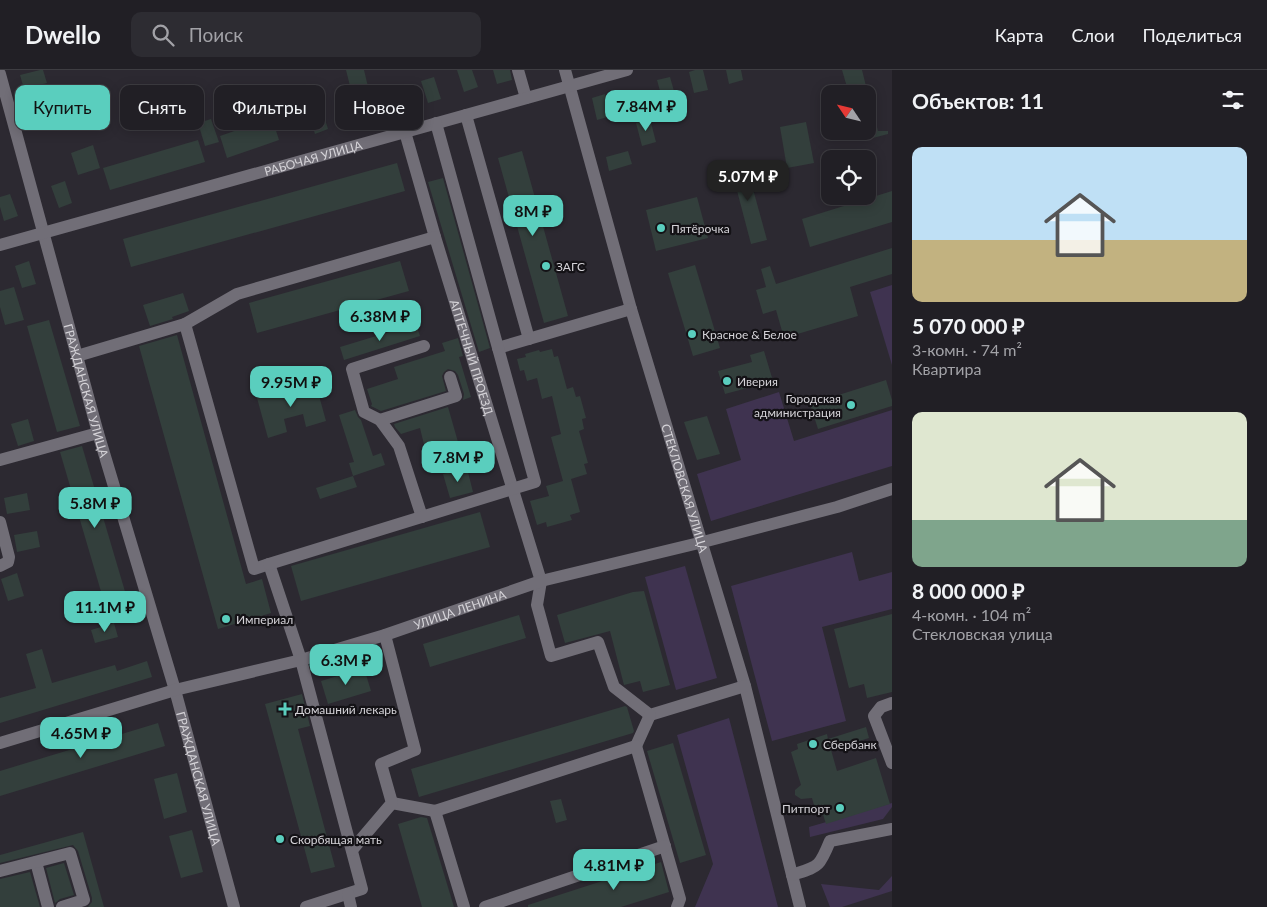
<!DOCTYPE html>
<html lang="ru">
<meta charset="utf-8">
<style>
:root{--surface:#211f25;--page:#2d2c32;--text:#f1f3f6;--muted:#a2a2a7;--line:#3e3d42;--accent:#5acebe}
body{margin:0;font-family:Lato,sans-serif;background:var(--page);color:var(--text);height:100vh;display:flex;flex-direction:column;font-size:19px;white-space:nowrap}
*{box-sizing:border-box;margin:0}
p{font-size:16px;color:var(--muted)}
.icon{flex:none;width:28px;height:28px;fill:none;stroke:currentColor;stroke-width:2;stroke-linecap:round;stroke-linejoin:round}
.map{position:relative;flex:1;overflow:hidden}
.panel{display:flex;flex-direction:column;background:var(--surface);width:375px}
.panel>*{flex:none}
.guide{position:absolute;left:15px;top:15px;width:475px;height:45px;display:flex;gap:10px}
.needle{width:32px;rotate:305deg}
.tools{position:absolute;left:821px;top:15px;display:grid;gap:10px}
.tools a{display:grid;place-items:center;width:55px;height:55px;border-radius:10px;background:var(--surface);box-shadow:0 2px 12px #0003,0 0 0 1px var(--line);font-size:25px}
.price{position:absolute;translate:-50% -42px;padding:0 11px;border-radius:10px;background:var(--accent);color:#111;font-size:16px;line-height:32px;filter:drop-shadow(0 1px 2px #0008)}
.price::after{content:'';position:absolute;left:50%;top:30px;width:15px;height:11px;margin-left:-8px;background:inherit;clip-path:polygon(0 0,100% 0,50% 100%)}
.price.selected{background:#222;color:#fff}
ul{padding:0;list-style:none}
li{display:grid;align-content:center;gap:10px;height:265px;padding:0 20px}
li span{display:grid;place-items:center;height:155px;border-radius:10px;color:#555}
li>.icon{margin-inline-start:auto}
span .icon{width:90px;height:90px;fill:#fffc;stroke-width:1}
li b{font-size:21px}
h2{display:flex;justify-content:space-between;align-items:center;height:60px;padding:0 20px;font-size:21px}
.tag{padding:0 18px;border-radius:10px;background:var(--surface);box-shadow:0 2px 12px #0003,0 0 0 1px var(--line);font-size:18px;line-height:45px}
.tag.selected{background:var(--accent);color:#111}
header{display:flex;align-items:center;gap:30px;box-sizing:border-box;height:70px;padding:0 25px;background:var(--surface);border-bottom:1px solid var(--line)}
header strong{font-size:24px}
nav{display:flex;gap:28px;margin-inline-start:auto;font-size:18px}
.search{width:350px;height:45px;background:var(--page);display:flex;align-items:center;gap:12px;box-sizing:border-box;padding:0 18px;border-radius:10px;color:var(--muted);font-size:19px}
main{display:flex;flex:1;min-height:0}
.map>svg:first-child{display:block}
</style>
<header>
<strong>Dwello</strong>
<div class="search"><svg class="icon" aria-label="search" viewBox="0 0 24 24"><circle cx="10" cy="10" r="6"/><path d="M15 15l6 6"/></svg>Поиск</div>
<nav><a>Карта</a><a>Слои</a><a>Поделиться</a></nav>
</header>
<main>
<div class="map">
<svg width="892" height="837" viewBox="0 0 892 837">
<rect width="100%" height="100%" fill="#2c2931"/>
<g fill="#3f3350">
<polygon points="892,215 892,295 870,222"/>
<polygon points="779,322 794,371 892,340 892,396 711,451 697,404 741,390 726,339"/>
<polygon points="852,482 859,511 892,502 892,539 822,557 846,651 772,671 731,516"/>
<polygon points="685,496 717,608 676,620 645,507"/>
<polygon points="729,648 778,837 695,837 713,794 677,665"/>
<polygon points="892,733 892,737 883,749 810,767 809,757"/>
<polygon points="892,806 892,821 842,837 830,837 821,814 879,820"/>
</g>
<g fill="#333f3c">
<polygon points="40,0 43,0 47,13 24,19 20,5"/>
<polygon points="346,0 364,0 370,25 394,17 402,40 343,55 337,28 352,24"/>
<polygon points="457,0 472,0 478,17 464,22"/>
<polygon points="493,0 510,0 512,10 497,14"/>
<polygon points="695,0 703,0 708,20 694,23 689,2"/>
<polygon points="726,0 741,0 743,10 729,14"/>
<polygon points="842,0 862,0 868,24 849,24"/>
<polygon points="434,7 441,29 428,33 421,11"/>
<polygon points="670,7 676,28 663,32 657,10"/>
<polygon points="605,24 611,46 597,50 592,28"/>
<polygon points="868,32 871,32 878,61 888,61 888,64 861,71 859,61 868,61"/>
<polygon points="52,33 56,47 34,53 30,40"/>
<polygon points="321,37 328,59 315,64 308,41"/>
<polygon points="272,48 279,70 227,88 220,66"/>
<polygon points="211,49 219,72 205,76 198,53"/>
<polygon points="650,49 656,72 642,76 636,53"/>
<polygon points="806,52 814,93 787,98 780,57"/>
<polygon points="198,70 205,92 110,120 103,98"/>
<polygon points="93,75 100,98 78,105 71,83"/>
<polygon points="522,81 568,246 544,253 498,88"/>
<polygon points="628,81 632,94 609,101 606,87"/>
<polygon points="745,90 767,170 751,174 730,94"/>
<polygon points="397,93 405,121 131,197 123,169"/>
<polygon points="443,108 490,278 479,282 428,112"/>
<polygon points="65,111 72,133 59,138 51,116"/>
<polygon points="892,121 892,152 810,177 802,149"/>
<polygon points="10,124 18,146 4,151 0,137 0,127"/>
<polygon points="697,127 708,168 656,181 646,140"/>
<polygon points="892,178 892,204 850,217 858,246 784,268 776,240 763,244 756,220 766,217 761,199 770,196 776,214"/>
<polygon points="29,191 36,214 22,218 15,196"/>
<polygon points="400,191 409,221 257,263 249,233"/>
<polygon points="695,195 720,278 693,286 668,203"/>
<polygon points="14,217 24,250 5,255 0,237 0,221"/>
<polygon points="183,223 189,241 172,247 173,249 150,256 143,235"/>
<polygon points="49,250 80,356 57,362 27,256"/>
<polygon points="416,254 420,266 344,290 340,277"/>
<polygon points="177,265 246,514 262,509 271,543 218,559 139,276"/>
<polygon points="458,268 463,286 459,287 471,327 463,330 464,324 458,305 455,301 448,299 444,302 442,306 446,321 381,341 371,336 372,334 367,319 398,309 394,297 445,281 442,273"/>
<polygon points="552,279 554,287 558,286 567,319 573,317 576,327 580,326 586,348 582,349 584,359 579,361 588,393 584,394 587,404 571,409 580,442 570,445 572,450 547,457 546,452 537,455 530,431 549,426 546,416 563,411 551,367 561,364 552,326 542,329 537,308 527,311 524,300 520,301 517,289 526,287 525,284 539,280 540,282"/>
<polygon points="764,281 773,311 725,324 718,301 752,292 750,285"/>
<polygon points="886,310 892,330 892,336 818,359 810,334"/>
<polygon points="315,311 326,351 306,357 303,344 284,349 287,362 268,368 257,328"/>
<polygon points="448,337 460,379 427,387 420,358 401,364 395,357 394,354"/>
<polygon points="355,340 358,347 361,350 373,386 381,383 385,395 353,406 349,393 354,392 339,345"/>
<polygon points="707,346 720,384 697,390 684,352"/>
<polygon points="28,349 34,371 18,376 11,354"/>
<polygon points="82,376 129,535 107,542 60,382"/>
<polygon points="467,398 473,422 450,428 443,404"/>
<polygon points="353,406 357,417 320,429 316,418"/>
<polygon points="27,423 30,440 7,444 4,428"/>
<polygon points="480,442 490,477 301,531 291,496"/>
<polygon points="37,461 40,477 17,482 14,465"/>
<polygon points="17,503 24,526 8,531 1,509"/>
<polygon points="644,521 670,615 643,622 640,611 624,615 610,561 565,573 557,545 633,522"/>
<polygon points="892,544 892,622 867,628 864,614 849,618 834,559"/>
<polygon points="519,545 526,568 430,597 423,574"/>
<polygon points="114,553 118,567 95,573 91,560"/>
<polygon points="42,579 52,613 115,595 117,601 147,591 152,607 0,653 0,628 36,618 26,584"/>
<polygon points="364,598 371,621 328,634 321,611"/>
<polygon points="302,624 310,656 298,659 335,797 311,803 265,634"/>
<polygon points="625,636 627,637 634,661 633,663 419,727 411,699"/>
<polygon points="158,653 165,676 0,726 0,701"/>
<polygon points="866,657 869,668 831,680 837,701 876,688 890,734 826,754 821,738 815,739 812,728 801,729 795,725 795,720 801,715 791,682 798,679 797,674 827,664 828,669"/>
<polygon points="673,673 706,785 680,793 647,681"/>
<polygon points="177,703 187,742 164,749 154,709"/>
<polygon points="561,729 567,750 556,753 550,731"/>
<polygon points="421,747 427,748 454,837 422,837 398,754"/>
<polygon points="192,760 203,802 181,808 169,766"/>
<polygon points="83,762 104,837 88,837 92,832 92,828 78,781 73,775 0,793 0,785"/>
<polygon points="661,792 669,822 621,837 528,837 528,835"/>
<polygon points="64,793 74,825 60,829 55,833 46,798"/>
<polygon points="30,802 40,837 0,837 0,809"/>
</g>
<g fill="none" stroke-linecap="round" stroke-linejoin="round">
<g stroke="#716e77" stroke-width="12">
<polyline points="518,0 526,28"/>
<path id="s1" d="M 565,0 L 631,239 L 745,616 L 800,837"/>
<path id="s2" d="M 0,4 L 98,363 L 175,620 L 234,837"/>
<polyline points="466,45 529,269"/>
<path id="s3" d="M 405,62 L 435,167 L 541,511 L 537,535 L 551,586 L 598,572 L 614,617 L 650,645 L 745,616"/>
<path id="s4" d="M 0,175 L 627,0"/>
<polyline points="185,254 237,224 435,167"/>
<polyline points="498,278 631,239"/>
<polyline points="77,286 185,254 254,499 269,494 301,590 362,819 306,837"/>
<polyline points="380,350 456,326 450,307"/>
<polyline points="0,390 98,363"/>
<polyline points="422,447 399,376 380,350 364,342 352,299 424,276"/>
<polyline points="0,452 9,487 8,492 0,496"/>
<polyline points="269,494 535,412 436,53"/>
<polyline points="892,633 881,637 874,646 892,693"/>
<path id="s5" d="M 0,673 L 175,620 L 301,590 L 385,565 L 541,511 L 703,472 L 837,437 L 892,419"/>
<polyline points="636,676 650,645"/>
<polyline points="392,733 435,741"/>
<polyline points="352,780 392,733 381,694 415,680 385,565"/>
<polyline points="36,792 48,837"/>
<polyline points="0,801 70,783 84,830 62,837"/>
<path d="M 792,805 C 819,796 819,798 830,771 L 892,759"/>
<polyline points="348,824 351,837"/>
<polyline points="464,837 435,741 636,676 680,829 677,837"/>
<polyline points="485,837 665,776"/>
</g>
</g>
<g fill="#5acebe" stroke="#141216" stroke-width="2">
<circle cx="661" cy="158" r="5"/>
<circle cx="546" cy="196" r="5"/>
<circle cx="692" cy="264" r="5"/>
<circle cx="727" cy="311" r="5"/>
<circle cx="851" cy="335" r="5"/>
<circle cx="226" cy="549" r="5"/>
<path d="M282.5 631.5h5v5h5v5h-5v5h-5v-5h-5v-5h5z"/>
<circle cx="813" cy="674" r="5"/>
<circle cx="840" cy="738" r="5"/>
<circle cx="280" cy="769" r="5"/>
</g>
<g text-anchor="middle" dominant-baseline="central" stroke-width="4.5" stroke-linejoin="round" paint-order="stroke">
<g font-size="12" fill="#d5d3d8" stroke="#141216">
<text stroke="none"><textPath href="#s4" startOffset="325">РАБОЧАЯ УЛИЦА</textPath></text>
<text stroke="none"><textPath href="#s3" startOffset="235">АПТЕЧНЫЙ ПРОЕЗД</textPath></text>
<text stroke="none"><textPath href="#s2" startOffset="328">ГРАЖДАНСКАЯ УЛИЦА</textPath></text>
<text stroke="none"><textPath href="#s1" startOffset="435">СТЕКЛОВСКАЯ УЛИЦА</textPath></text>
<text stroke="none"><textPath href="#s5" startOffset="479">УЛИЦА ЛЕНИНА</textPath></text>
<text stroke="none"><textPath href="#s2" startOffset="732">ГРАЖДАНСКАЯ УЛИЦА</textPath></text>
</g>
<g font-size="12" fill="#d5d3d8" stroke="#141216" text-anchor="start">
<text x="671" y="158">Пятёрочка</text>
<text x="556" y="196">ЗАГС</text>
<text x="702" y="264">Красное &amp; Белое</text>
<text x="737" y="311">Иверия</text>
<text x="841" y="328" text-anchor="end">Городская<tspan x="841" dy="14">администрация</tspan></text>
<text x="236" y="549">Империал</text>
<text x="295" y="639">Домашний лекарь</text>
<text x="823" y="674">Сбербанк</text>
<text x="830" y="738" text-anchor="end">Питпорт</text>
<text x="290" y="769">Скорбящая мать</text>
</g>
</g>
</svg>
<div class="tools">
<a><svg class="needle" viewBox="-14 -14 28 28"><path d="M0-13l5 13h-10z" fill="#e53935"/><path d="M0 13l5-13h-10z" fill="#a2a2a7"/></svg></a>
<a><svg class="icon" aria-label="locate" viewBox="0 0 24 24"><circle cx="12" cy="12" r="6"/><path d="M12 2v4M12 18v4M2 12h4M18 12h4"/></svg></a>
</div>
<b class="price" style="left:646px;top:62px">7.84M ₽</b>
<b class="price selected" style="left:748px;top:132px">5.07M ₽</b>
<b class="price" style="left:533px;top:167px">8M ₽</b>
<b class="price" style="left:380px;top:272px">6.38M ₽</b>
<b class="price" style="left:291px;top:338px">9.95M ₽</b>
<b class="price" style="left:458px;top:413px">7.8M ₽</b>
<b class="price" style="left:95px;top:459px">5.8M ₽</b>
<b class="price" style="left:105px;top:563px">11.1M ₽</b>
<b class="price" style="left:346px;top:616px">6.3M ₽</b>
<b class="price" style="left:81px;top:689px">4.65M ₽</b>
<b class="price" style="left:614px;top:821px">4.81M ₽</b>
<div class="guide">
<a class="tag selected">Купить</a>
<a class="tag">Снять</a>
<a class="tag">Фильтры</a>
<a class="tag">Новое</a>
</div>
</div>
<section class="panel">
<h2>Объектов: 11<svg class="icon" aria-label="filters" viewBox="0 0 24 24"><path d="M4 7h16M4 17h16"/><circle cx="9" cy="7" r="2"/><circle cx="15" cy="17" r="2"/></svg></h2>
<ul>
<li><span style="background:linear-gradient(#bfe0f5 60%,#c2b280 0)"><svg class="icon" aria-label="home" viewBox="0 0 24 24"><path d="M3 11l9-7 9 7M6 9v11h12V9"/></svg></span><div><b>5 070 000 ₽</b><p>3-комн. · 74 m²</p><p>Квартира</p></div></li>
<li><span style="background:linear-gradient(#dfe7d0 70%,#7fa58c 0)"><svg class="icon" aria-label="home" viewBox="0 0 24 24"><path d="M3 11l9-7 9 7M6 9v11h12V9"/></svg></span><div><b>8 000 000 ₽</b><p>4-комн. · 104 m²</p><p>Стекловская улица</p></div></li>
</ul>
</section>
</main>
